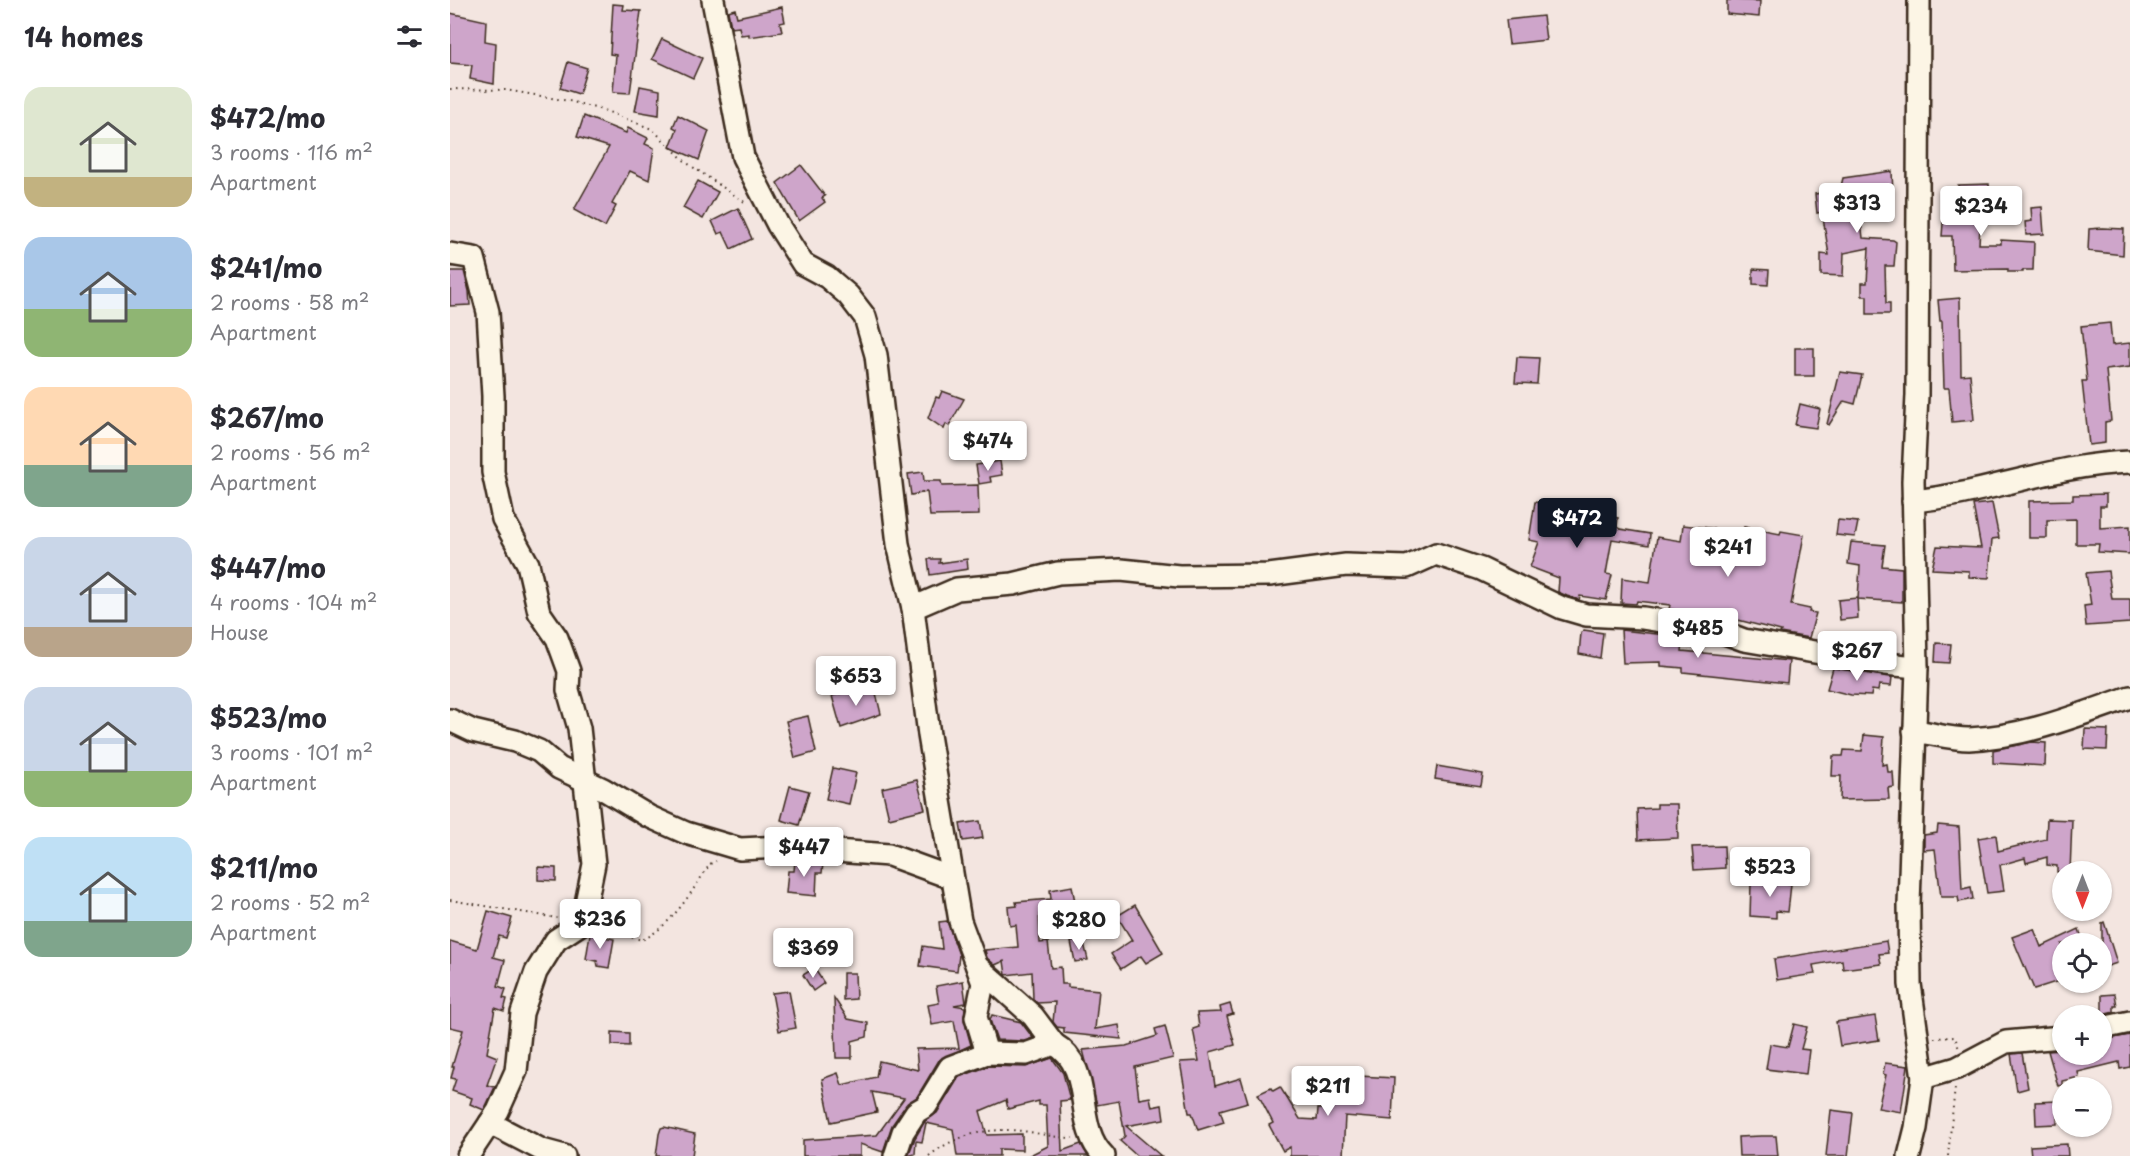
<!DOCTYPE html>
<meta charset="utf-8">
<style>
:root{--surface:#fff;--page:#f2f2f3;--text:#2b2b33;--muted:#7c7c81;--accent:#111827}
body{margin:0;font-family:"Playpen Sans",sans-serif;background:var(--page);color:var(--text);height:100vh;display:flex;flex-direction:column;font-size:22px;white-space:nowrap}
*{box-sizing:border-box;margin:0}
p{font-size:20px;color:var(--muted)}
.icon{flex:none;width:33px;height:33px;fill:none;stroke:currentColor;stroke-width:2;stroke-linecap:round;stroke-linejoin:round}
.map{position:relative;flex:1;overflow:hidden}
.side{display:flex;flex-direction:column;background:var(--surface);width:450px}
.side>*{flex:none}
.needle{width:39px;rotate:180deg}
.tools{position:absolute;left:1602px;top:861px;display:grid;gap:12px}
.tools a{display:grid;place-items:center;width:60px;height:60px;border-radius:50%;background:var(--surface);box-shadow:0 2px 4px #0004;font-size:30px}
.price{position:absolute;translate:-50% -51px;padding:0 14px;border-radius:6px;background:#fff;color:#222;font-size:20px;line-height:39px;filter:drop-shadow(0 2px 3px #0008)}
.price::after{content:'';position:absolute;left:50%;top:36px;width:18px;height:14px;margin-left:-9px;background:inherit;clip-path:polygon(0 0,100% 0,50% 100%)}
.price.current{background:var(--accent);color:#fff}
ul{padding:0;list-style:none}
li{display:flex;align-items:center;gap:18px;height:150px;padding:0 24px}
li span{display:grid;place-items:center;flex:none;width:168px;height:120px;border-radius:18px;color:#555}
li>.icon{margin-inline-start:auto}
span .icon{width:72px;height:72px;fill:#fffc;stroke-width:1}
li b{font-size:26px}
h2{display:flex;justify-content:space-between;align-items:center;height:72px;padding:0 24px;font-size:26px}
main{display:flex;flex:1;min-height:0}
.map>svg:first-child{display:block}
</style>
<main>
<section class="side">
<h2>14 homes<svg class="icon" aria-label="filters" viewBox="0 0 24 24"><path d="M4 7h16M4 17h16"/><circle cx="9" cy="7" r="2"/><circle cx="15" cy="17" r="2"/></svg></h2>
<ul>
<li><span style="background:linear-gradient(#dfe7d0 75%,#c2b280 0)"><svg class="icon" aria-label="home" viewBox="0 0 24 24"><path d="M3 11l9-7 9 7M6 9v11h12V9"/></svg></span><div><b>$472/mo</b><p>3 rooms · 116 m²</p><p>Apartment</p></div></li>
<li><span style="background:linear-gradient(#a9c7e8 60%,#8fb573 0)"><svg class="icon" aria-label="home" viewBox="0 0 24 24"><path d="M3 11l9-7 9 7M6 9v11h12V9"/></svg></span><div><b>$241/mo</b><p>2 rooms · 58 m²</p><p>Apartment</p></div></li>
<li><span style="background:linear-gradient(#ffd9b3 65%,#7fa58c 0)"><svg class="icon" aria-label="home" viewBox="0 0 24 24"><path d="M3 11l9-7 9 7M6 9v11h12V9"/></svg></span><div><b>$267/mo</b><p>2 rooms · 56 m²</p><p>Apartment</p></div></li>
<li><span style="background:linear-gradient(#c9d6e8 75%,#b9a48a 0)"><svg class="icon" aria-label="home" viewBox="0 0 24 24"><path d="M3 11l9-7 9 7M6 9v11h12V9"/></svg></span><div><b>$447/mo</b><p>4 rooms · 104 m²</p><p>House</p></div></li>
<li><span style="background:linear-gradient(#c9d6e8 70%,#8fb573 0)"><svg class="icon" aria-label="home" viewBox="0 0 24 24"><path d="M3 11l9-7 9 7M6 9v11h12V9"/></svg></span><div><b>$523/mo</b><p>3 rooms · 101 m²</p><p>Apartment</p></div></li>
<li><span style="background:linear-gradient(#bfe0f5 70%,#7fa58c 0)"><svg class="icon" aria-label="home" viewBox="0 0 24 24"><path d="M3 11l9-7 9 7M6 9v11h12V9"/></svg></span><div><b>$211/mo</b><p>2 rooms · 52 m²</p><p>Apartment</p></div></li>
</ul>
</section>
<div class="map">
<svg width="1680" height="1156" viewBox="0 0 1680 1156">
<rect width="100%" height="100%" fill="#f3e5e0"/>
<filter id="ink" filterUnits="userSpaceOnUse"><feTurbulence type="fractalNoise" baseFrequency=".0167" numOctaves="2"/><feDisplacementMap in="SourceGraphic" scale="12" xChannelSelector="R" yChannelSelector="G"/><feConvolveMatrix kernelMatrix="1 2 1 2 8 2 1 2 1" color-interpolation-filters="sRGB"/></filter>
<g filter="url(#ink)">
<g fill="#cea5ca" stroke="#3b2a1e" stroke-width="1.5">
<polygon points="1277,0 1310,1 1309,17 1277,14"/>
<polygon points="163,4 174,5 173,10 191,11 180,93 163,92 166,55 160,54"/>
<polygon points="332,7 335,22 330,23 332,32 299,37 299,34 291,35 289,27 281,28 278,11 285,9 287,17"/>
<polygon points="0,13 36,21 35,41 46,43 44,84 20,79 22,65 0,63"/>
<polygon points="1093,16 1096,40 1059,44 1056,20"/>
<polygon points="212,39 252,58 243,78 202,59"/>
<polygon points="118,62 137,68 129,94 110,88"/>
<polygon points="190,86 210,90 209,115 185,111"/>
<polygon points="228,115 259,131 249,160 220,147 227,129 223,127"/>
<polygon points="134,116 176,133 178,128 198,138 195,144 204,148 199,180 180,171 162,204 166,206 155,227 124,210 159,147 127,137"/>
<polygon points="351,165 375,196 372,198 375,202 349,221 327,183"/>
<polygon points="1442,171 1443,194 1415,196 1417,212 1410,213 1413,238 1443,240 1446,242 1444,266 1435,266 1436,303 1440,303 1440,314 1417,314 1417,296 1412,296 1412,283 1417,283 1419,248 1394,253 1393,276 1371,275 1371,254 1379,255 1372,212 1367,213 1365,194 1390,190 1393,178"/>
<polygon points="248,181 268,192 253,219 233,208"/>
<polygon points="1539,184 1540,207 1531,207 1529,244 1551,244 1551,240 1584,242 1583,270 1573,270 1573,272 1558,272 1558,269 1503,270 1502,236 1492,236 1494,211 1507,212 1508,185"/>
<polygon points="1592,207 1594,234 1576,235 1575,222 1582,221 1581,208"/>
<polygon points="288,208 302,239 281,249 273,232 268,234 262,221"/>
<polygon points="1652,228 1674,229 1673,255 1638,251 1639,229"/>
<polygon points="1303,269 1319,270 1318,285 1303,284"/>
<polygon points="0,271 14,271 19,291 20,305 0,306"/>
<polygon points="1510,298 1511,375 1520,374 1524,420 1502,422 1499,388 1494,388 1492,321 1490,321 1488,300"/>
<polygon points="1660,323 1662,345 1680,343 1680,367 1656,370 1661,421 1655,422 1655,443 1639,445 1632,381 1637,381 1631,326"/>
<rect x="1345" y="348" width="19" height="28"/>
<polygon points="1067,357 1089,358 1087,384 1065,383"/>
<polygon points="1390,372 1412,375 1405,404 1394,401 1379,425 1377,424"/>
<polygon points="492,391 514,399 499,426 496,424 494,429 478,418 486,397 489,398"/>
<polygon points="1350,404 1370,409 1366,428 1345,425"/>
<polygon points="550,461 552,475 540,477 541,482 529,484 526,465"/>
<polygon points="473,472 474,481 491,481 492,486 528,485 529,515 480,516 477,492 461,495 458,474"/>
<polygon points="1656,494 1656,506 1650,506 1650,528 1680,526 1680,554 1648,552 1649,544 1626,544 1626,519 1597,520 1597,538 1579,538 1579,501 1623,500 1623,495"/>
<polygon points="1085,502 1102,505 1101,509 1140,512 1140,514 1168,518 1167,527 1170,529 1200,534 1199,545 1162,539 1156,574 1162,575 1156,600 1130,596 1129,600 1117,596 1108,592 1109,578 1080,567 1089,542 1079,540"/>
<polygon points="1542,503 1549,538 1542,539 1539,578 1519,577 1519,571 1482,569 1487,546 1531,548 1523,505"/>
<polygon points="1388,520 1408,522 1405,537 1386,535"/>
<polygon points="1233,525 1294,532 1294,527 1330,534 1331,531 1354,535 1341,605 1360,609 1359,612 1366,613 1359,638 1330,633 1331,631 1288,620 1288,622 1253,613 1219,609 1220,605 1187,601 1186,604 1171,603 1172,578 1200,582 1207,537 1231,541"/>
<polygon points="1401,542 1435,545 1432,566 1452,568 1452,602 1408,599 1410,566 1398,564"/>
<polygon points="478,559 490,559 489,563 517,559 518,569 480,575"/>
<polygon points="1658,571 1662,599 1680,599 1680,623 1636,626 1634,606 1641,605 1636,573"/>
<polygon points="1407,598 1408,618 1390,620 1388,600"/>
<polygon points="1134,630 1153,633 1150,658 1129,654 1131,633"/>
<polygon points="1171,630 1234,637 1232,651 1339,661 1337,683 1233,672 1233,668 1211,666 1211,662 1173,663"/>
<polygon points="1486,643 1501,644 1499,663 1485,662"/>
<polygon points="1383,668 1442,677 1441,686 1429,685 1428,691 1422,690 1421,696 1401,695 1377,689"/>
<polygon points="425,689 431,714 391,728 382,696 403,690 404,694"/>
<polygon points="358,716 366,752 345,758 336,721"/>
<polygon points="1635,729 1658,730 1657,750 1634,749"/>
<polygon points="1414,735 1434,737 1432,765 1437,764 1438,772 1443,772 1444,787 1438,788 1439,799 1390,800 1391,776 1382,776 1383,756 1393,756 1394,750 1412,751"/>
<polygon points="1582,742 1596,743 1595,766 1543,763 1543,750"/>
<polygon points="987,766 1033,774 1031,786 985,779"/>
<polygon points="383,768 406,773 399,804 376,799"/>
<polygon points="467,780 475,809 439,818 432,788"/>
<polygon points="340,786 359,791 349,825 331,820"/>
<polygon points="1207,804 1227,804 1228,838 1188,840 1187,809 1207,808"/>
<polygon points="1597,819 1622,820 1620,872 1607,872 1607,866 1597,865 1597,857 1576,863 1575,858 1550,865 1554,891 1537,893 1528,838 1546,835 1548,851 1596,839"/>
<polygon points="530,821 533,838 513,841 510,824"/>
<polygon points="1488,825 1509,827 1512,889 1521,887 1523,899 1509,902 1508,897 1491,897 1485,849 1474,850 1474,835 1487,833"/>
<polygon points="1274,846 1275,868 1244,870 1242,847"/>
<polygon points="345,861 373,863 372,873 367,873 366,896 336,893 338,871 344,871"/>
<polygon points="88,867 106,868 106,881 88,880"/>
<polygon points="1323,878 1333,879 1333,883 1341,884 1338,912 1326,911 1326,918 1300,916 1301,883 1322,882"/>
<polygon points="622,886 626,907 589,914 590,943 598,942 601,968 611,967 612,984 618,984 618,987 649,990 645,1029 669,1025 671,1039 614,1033 614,1028 607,1027 603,1022 605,1002 587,1003 583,999 582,972 556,975 554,961 545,965 537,958 535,950 568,947 566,925 560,926 558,907 567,906 566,902 601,899 600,890"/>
<polygon points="685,905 713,953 696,963 691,956 671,969 661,954 682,940 667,916"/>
<polygon points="38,911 62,918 56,938 49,936 43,957 55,960 48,986 56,989 53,998 57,999 54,1011 45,1008 37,1053 47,1057 37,1085 45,1087 34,1110 20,1104 22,1098 2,1091 6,1079 1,1078 4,1067 2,1067 13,1030 0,1027 0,941 27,949"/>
<polygon points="497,921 509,955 507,971 470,966 473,946 492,949 489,922"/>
<polygon points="1654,922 1667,963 1652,968 1652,923"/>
<polygon points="1584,929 1591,947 1629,929 1634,944 1612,944 1612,980 1584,989 1562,937"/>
<polygon points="140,934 164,939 159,968 148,966 147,961 136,959"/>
<polygon points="633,939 638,960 625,962 621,942"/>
<polygon points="1436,941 1438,953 1429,954 1431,964 1393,969 1392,960 1363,965 1365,974 1327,980 1324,959"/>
<polygon points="364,968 374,983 363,991 353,975"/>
<polygon points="393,973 405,973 406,999 393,1000"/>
<polygon points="513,981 516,1003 504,1005 515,1007 514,1020 521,1045 489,1060 467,1097 456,1105 442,1125 433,1152 410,1144 410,1156 353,1156 353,1140 427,1135 454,1098 422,1092 427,1112 381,1122 372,1079 388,1073 392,1085 426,1077 429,1061 468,1070 466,1049 509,1048 504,1021 482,1025 478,1005 489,1003 486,986"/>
<polygon points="339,991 346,1028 329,1031 322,993"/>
<polygon points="1665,994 1667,1006 1664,1006 1664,1012 1652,1015 1652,995"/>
<polygon points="384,998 398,1019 418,1023 417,1037 402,1041 402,1058 386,1058"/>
<polygon points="780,1004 783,1014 777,1016 785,1045 760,1052 765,1086 791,1078 798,1102 770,1110 774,1122 748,1130 742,1113 739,1113 730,1062 749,1061 743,1029 749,1027 747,1013 771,1012 770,1007"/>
<polygon points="542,1015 571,1022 583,1038 574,1041 547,1040 540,1020"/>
<polygon points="1425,1016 1429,1040 1390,1046 1386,1022"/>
<polygon points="1344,1024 1357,1027 1351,1049 1359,1050 1356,1074 1316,1069 1320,1044 1338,1047"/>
<polygon points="715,1026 723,1058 685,1067 689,1099 700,1097 702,1107 712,1105 714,1119 676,1126 711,1156 687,1156 670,1141 675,1136 669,1101 647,1105 633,1050 676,1046 707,1036 705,1029"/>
<polygon points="162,1032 179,1033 179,1046 162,1045"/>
<polygon points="1680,1035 1680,1067 1670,1069 1669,1062 1628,1072 1629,1077 1612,1081 1612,1085 1608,1086 1598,1051 1612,1050 1612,1054 1652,1054 1652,1040"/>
<polygon points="1572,1053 1578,1088 1567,1091 1561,1054"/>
<polygon points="602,1058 613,1073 620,1100 610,1101 612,1151 631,1144 638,1156 578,1156 598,1146 596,1105 589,1105 589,1101 558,1109 556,1100 530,1111 537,1135 572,1134 572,1150 549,1149 549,1156 507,1156 503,1129 476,1123 472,1142 466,1141 465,1154 458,1156 465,1138 475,1121 487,1113 509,1077 539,1066 576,1067"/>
<polygon points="1435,1063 1458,1066 1451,1112 1428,1108 1436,1075 1433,1074"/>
<polygon points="909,1076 944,1078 942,1120 895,1116 893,1156 840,1156 840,1147 833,1151 819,1125 823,1123 808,1094 821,1088 823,1091 830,1087 850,1119 867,1120 868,1109 875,1109 876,1101 881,1102 882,1090 908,1092"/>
<polygon points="1607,1101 1607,1124 1586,1125 1585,1102"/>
<polygon points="1381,1110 1403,1113 1398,1156 1376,1156"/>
<polygon points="214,1127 245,1134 242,1156 206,1156 209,1134 211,1128"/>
<polygon points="1311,1136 1326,1136 1328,1156 1289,1156 1288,1137"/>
<polygon points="1617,1144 1618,1156 1581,1156 1580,1146"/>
</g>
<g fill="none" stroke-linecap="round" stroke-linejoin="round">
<defs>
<g id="minor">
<polyline points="263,0 293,157 328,225 353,264 377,277 398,295 415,317 426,355 448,544 463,608 479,735 510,921 533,983 526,1017 537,1053"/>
<polyline points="0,254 24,258 38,312 43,396 43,472 53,519 78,564 89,612 107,638 119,671 118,690 129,728 144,864 132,923 106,940 86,972 72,1013 66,1071 48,1111 18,1156"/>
<path d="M 1463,501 C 1536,494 1606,464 1680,462"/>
<polyline points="463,608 507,589 563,584 608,573 671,570 729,576 819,575 896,565 957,567 986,554 1031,569 1112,608 1136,615 1193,618 1264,629 1294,640 1435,664 1467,667"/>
<polyline points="0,720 23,731 65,741 89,751 109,768 153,789 198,816 236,833 290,849 332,847 439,855 502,878"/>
<path d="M 1464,731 C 1481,733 1501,739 1519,739 C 1575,737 1628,715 1680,697"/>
<polyline points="527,966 583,1016 604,1044"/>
<polyline points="1652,1028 1680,1022"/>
<polyline points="1473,1078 1507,1068 1556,1042 1612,1037"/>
<polyline points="40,1123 92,1150 114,1156"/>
<path d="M 445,1156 L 453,1132 L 466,1112 L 476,1106 L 500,1067 L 537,1053 L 576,1054 L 604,1044 C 646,1068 622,1125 654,1156"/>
<polyline points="1459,1156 1466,1128 1473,1078 1460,984 1459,905 1467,667 1463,481 1467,395 1469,0"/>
</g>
</defs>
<use href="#minor" stroke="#3b2a1e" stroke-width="26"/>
<g stroke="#3b2a1e" stroke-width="2" stroke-dasharray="1.5 4.5" stroke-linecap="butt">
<polyline points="0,89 56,90 119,101 156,111 202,129 237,163 296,203"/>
<polyline points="0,900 107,918"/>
<path d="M 147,928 L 192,940 C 222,926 242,891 260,864 L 266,861"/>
<polyline points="1484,1038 1505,1037 1509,1049"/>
<path d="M 479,1156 C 505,1135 538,1127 572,1131 C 589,1133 605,1138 623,1138"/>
<polyline points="1498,1156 1505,1087"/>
</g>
<use href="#minor" stroke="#fcf5e5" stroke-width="21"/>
</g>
</g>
</svg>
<div class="tools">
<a><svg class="needle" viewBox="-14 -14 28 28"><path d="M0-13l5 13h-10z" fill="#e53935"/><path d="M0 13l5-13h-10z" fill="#7c7c81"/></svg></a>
<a><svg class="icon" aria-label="locate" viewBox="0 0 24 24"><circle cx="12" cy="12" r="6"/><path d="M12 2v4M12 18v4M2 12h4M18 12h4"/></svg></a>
<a>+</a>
<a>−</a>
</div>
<b class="price" style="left:1407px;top:234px">$313</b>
<b class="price" style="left:1531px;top:237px">$234</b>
<b class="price" style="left:538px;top:472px">$474</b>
<b class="price current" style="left:1127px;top:549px">$472</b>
<b class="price" style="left:1278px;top:578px">$241</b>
<b class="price" style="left:1248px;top:659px">$485</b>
<b class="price" style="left:1407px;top:682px">$267</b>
<b class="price" style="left:406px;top:707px">$653</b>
<b class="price" style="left:354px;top:878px">$447</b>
<b class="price" style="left:1320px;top:898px">$523</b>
<b class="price" style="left:150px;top:950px">$236</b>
<b class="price" style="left:629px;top:951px">$280</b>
<b class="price" style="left:363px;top:979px">$369</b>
<b class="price" style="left:878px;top:1117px">$211</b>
</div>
</main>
